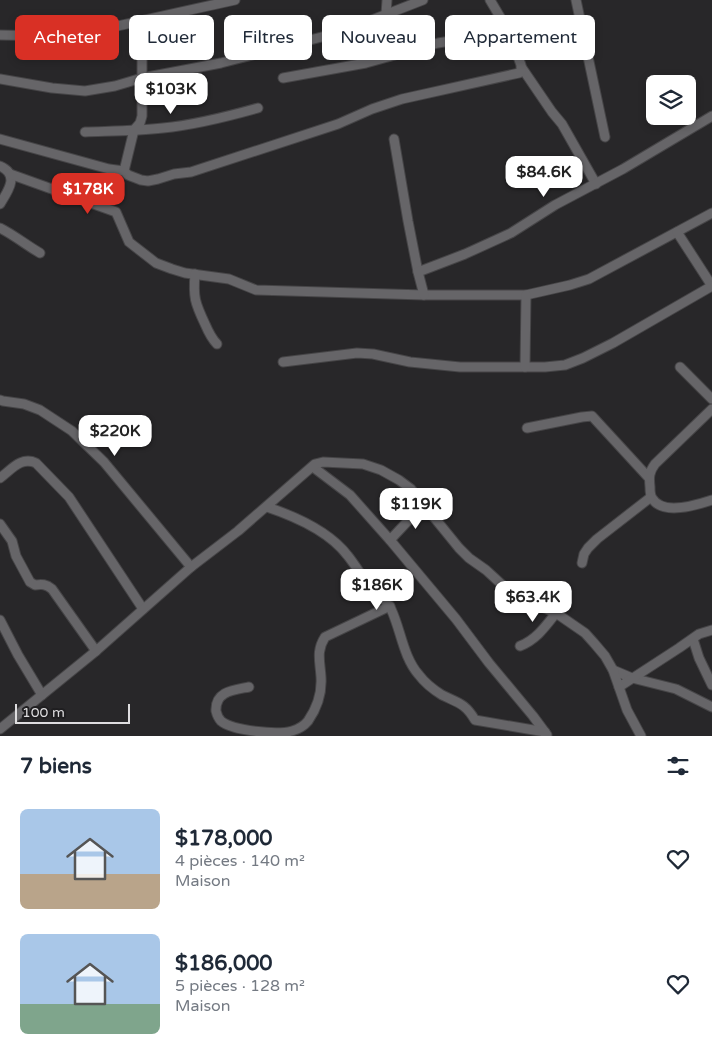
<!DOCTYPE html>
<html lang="fr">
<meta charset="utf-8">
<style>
:root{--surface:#fff;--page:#f6f6f7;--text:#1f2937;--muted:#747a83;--accent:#d93025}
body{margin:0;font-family:"Varela Round",sans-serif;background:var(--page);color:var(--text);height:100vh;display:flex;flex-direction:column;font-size:19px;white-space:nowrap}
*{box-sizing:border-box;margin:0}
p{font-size:16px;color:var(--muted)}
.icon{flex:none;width:28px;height:28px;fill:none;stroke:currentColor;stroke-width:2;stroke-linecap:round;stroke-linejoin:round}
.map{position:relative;height:736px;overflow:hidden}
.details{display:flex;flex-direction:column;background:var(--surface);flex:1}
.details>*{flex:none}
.banner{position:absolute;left:15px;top:15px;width:682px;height:45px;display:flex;gap:10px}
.tools{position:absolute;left:646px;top:75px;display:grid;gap:10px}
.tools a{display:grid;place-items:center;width:50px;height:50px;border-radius:8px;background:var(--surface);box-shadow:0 2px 8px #0003;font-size:25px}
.scale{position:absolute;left:15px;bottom:12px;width:115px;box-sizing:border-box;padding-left:5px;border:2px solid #dedddf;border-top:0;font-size:14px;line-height:18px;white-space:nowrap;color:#dedddf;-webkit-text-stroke:4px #1f1e20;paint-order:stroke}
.price{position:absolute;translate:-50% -42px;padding:0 11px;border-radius:10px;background:#fff;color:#222;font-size:16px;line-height:32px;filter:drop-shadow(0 1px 2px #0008)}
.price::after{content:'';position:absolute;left:50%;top:30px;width:15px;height:11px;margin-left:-8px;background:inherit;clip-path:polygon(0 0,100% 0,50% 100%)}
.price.active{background:var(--accent);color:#fff}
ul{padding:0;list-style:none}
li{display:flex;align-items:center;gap:15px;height:125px;padding:0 20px}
li span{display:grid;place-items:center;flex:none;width:140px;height:100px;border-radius:8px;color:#555}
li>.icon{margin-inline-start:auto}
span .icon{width:60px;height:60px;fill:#fffc;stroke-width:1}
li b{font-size:21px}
h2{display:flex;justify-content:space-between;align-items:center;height:60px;padding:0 20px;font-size:21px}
.pill{padding:0 18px;border-radius:8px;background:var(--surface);box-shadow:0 2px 8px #0003;font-size:18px;line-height:45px}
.pill.active{background:var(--accent);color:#fff}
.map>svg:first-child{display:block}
</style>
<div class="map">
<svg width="712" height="736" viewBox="0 0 712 736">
<rect width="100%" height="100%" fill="#282729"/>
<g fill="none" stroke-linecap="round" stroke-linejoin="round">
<defs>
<g id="minor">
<polyline points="387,0 386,14 390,56"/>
<polyline points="576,0 605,137"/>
<polyline points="0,35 47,36 77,35 235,0"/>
<polyline points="522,68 552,112 562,124 596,184"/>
<polyline points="283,78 366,63 438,43 509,32"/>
<polyline points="0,79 52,88 85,91 115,86 142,78 221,63 341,32 423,0"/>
<path d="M 85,132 C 111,131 137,131 163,128 C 195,125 226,117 258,108"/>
<polyline points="0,139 109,169 124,171 128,175 141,180 148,181 158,179 174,174 191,172 338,124 372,109 402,99 519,73 521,71 521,65 509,32 490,0"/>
<polyline points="394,139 408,221 418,272"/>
<path d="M 0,166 C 20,175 8,191 0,204"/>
<polyline points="124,171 134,130 140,123 142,116 142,53 139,22"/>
<polyline points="10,174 116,212 129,242 156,263 172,269 185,273 229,279 256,290 424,295 526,295 570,285 589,279 712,213"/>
<path d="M 0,228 C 14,235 26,245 40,253"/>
<polyline points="677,232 712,286"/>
<path d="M 195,274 C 193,297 195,303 205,324 C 208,331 211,338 217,344"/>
<polyline points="424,295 418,272 465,254 511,233 555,205 623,169 712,116"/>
<polyline points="283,362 357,353 373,354 410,362 460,367 545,367 565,365 583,358 613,343 712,286"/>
<polyline points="525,367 526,295"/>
<polyline points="680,367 712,399"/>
<polyline points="0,400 3,401 24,404 40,410 72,431 104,462 191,567"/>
<path d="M 712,409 L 655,464 C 649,472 649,477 650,487 C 650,490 650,495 652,498 C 662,516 697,505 712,500"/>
<polyline points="527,428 582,417 592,416 649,478"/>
<polyline points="313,467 350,495 390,540 456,619 489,663 533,716 547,735"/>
<path d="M 0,478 C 11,470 21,456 36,463 L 69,497 L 143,609"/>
<path d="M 267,507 C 294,516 330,532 348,556 C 356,566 362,577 370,587 C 376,595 387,600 391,609 C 401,630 403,657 419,675 C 425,683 434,690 442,695 C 458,703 465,703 475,720 L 545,732"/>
<path d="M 0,524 L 12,541 L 16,556 L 30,582 L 35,585 C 42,584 46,584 52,589 L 96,651"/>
<polyline points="390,540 423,505"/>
<polyline points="582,563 584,554 588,548 597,539 651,497"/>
<polyline points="0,620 18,655 42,695"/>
<polyline points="693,639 699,658 712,685"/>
<path d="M 520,646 C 536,640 545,627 556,613"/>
<polyline points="613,670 632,678 676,689 712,707"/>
<path d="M 249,687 C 234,690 215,691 216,711 C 217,715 218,718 221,721 C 233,731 277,735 292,731 C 299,729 304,726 308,721 C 317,708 322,692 321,677 C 320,661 316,651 325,637 L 390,606"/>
<polyline points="619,687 679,648 699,634 712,630"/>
<polyline points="0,729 96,651 191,567 238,531 315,464 323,462 363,464 381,470 399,480 411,489 459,548 469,558 486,570 511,593 523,599 556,613 585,633 594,643 605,656 613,670 627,710 641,736"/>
</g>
</defs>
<use href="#minor" stroke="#464547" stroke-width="11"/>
<use href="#minor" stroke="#666568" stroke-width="9"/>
</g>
</svg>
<div class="tools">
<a><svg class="icon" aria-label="layers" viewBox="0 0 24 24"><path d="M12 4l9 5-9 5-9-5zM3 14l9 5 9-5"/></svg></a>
</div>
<div class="scale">100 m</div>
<b class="price" style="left:171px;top:115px">$103K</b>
<b class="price" style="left:544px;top:198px">$84.6K</b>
<b class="price active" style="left:88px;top:215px">$178K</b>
<b class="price" style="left:115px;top:457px">$220K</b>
<b class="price" style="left:416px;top:530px">$119K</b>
<b class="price" style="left:377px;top:611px">$186K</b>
<b class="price" style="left:533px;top:623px">$63.4K</b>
<div class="banner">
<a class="pill active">Acheter</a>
<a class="pill">Louer</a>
<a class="pill">Filtres</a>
<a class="pill">Nouveau</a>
<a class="pill">Appartement</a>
</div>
</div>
<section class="details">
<h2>7 biens<svg class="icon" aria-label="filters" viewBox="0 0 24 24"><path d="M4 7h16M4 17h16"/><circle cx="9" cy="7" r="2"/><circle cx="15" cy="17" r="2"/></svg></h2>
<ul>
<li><span style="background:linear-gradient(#a9c7e8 65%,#b9a48a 0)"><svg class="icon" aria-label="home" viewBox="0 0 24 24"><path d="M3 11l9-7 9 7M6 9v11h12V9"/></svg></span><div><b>$178,000</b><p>4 pièces · 140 m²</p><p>Maison</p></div><svg class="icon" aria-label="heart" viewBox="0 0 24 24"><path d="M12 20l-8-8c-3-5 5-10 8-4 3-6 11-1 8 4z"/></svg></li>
<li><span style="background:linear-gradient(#a9c7e8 70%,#7fa58c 0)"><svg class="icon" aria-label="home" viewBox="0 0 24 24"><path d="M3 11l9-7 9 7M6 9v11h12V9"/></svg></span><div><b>$186,000</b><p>5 pièces · 128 m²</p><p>Maison</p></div><svg class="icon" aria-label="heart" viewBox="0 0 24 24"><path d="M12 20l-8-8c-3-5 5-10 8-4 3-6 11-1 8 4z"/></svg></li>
</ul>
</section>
